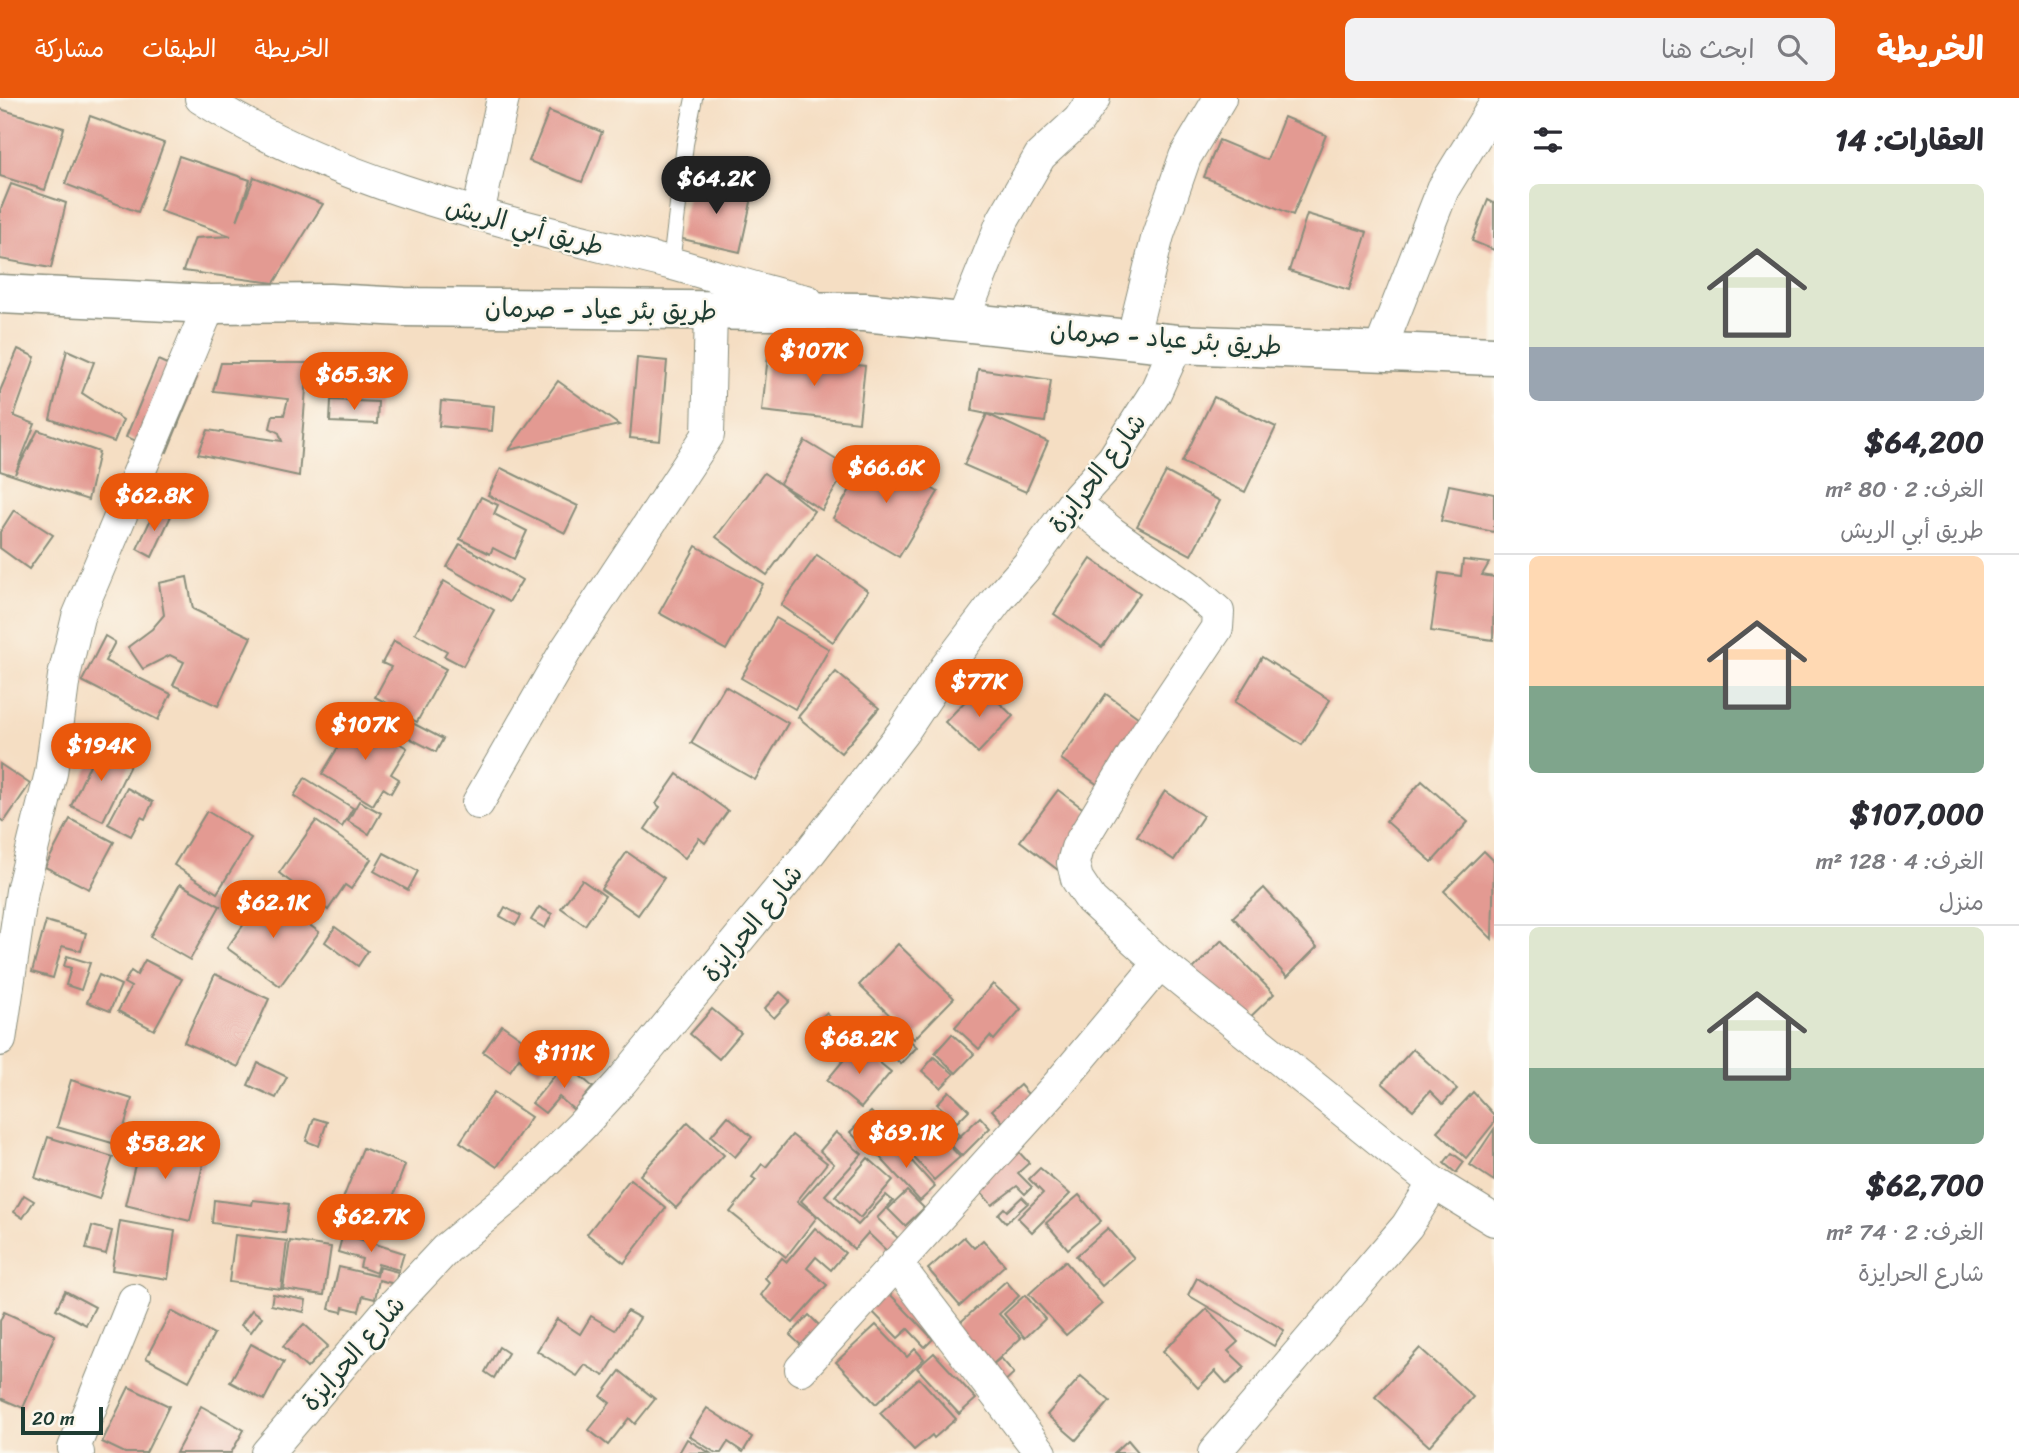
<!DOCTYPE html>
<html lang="ar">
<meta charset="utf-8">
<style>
:root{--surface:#fff;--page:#f2f2f3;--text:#2b2b33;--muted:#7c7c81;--line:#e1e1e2;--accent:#ea580c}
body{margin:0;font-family:Sriracha,"Playpen Sans Arabic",sans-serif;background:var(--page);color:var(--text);direction:rtl;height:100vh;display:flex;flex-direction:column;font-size:26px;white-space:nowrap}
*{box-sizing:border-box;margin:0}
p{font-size:23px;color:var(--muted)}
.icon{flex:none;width:38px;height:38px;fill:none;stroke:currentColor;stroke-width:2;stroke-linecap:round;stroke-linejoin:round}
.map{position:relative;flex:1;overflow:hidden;direction:ltr}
.panel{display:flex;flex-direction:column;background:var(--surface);width:525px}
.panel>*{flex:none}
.scale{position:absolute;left:21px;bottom:18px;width:82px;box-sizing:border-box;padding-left:7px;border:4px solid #1f3d34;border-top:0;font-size:19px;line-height:24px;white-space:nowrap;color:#1f3d34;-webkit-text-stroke:5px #fbf7ec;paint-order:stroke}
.price{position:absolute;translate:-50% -60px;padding:0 16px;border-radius:24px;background:var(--accent);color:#fff;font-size:23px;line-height:46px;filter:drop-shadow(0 2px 4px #0008)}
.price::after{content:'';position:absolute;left:50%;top:42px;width:21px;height:16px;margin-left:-10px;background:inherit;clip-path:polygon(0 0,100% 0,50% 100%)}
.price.on{background:#222;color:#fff}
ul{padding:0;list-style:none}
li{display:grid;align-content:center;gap:14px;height:371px;padding:0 35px}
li+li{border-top:2px solid var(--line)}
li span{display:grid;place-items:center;height:217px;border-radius:10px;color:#555}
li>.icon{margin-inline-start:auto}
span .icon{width:126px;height:126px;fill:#fffc;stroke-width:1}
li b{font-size:30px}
h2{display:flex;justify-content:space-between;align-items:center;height:84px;padding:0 35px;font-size:30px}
header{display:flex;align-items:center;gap:42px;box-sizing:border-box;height:98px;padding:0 35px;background:var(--accent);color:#fff}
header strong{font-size:33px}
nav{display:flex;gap:38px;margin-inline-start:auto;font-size:24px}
.search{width:490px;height:63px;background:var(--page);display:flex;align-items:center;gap:18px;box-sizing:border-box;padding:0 24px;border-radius:10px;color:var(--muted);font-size:26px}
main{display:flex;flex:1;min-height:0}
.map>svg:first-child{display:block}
</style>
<header>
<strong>الخريطة</strong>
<div class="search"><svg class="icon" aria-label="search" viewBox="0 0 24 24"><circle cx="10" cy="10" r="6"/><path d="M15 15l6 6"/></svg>ابحث هنا</div>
<nav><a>الخريطة</a><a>الطبقات</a><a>مشاركة</a></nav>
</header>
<main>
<section class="panel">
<h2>العقارات: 14<svg class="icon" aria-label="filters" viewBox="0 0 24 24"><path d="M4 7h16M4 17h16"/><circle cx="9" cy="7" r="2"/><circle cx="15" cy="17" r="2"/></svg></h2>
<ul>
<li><span style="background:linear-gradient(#dfe7d0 75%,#9aa5b1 0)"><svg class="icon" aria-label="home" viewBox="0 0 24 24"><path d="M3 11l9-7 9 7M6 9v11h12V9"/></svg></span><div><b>$64,200</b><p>الغرف: 2 · 80 m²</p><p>طريق أبي الريش</p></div></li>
<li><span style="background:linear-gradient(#ffd9b3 60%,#7fa58c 0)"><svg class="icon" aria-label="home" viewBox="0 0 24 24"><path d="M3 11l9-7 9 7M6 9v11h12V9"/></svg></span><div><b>$107,000</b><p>الغرف: 4 · 128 m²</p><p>منزل</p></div></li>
<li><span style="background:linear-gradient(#dfe7d0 65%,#7fa58c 0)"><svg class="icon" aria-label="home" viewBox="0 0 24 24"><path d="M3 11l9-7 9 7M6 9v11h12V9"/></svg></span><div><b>$62,700</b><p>الغرف: 2 · 74 m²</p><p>شارع الحرايزة</p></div></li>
</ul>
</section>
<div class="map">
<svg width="1494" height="1355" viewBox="0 0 1494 1355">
<rect width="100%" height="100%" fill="#fbf7ec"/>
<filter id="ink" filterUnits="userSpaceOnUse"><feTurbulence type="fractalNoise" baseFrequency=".0143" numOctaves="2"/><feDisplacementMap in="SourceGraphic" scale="14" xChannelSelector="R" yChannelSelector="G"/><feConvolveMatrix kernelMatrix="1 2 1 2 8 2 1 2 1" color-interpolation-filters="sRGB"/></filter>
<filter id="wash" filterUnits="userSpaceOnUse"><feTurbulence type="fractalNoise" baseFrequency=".00686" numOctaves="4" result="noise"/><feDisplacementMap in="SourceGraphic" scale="28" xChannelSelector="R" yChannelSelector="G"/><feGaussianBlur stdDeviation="1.57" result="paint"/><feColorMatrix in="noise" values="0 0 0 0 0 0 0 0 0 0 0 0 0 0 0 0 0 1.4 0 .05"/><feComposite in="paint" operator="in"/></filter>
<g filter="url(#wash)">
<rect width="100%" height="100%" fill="#f5dec3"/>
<g id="blocks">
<g fill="#e39a92">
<polygon points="0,11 64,30 45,92 0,78"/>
<polygon points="549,13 602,34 582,84 529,63"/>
<polygon points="90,18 164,45 138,114 65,86"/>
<polygon points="1284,19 1326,37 1293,117 1204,79 1219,42 1267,62"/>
<polygon points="179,58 250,82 237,123 254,79 323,106 274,185 183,173 195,140 231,138 160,113"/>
<polygon points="692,81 753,95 740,154 678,140"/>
<polygon points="11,86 66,105 51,170 0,161 0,113"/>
<polygon points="1488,102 1494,105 1494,152 1472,143"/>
<polygon points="1307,116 1367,134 1349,192 1289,173"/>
<polygon points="18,251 35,259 14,318 35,326 15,376 38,332 99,354 88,402 0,373 0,293"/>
<polygon points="67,252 94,264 82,295 123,322 114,344 50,321"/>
<polygon points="768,257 865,268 859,324 762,313"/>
<polygon points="637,260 667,263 660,343 630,340"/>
<polygon points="158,262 197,280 167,354 126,339"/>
<polygon points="221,265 308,265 299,378 198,356 208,332 282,343 279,335 270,330 273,317 284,317 288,301 213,293"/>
<polygon points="978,271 1051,282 1045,324 987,316 1048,344 1026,394 964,367 987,316 972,313"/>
<polygon points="558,283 619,327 509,352"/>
<polygon points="1214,299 1276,329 1245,394 1182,364"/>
<polygon points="331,302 378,304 377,326 330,324"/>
<polygon points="441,303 494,308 492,333 439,328"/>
<polygon points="805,343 848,369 822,412 780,386 814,413 767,477 716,439 764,375 780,386"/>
<polygon points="872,355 938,394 899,459 833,420"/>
<polygon points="501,370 578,408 565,435 488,397"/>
<polygon points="1166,374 1220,403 1191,457 1137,428"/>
<polygon points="1449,387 1494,396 1494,434 1441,423"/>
<polygon points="481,399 498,407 494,416 527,433 514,461 493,450 490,456 460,441"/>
<polygon points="14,412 53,437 29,471 0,450 0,434"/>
<polygon points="155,412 171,418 152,459 137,451"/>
<polygon points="460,446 522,482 509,504 447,469"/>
<polygon points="696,448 763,486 726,552 659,515"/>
<polygon points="817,457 868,493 833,544 781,507"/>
<polygon points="1091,461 1140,495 1102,549 1054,516"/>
<polygon points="1463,462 1489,465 1482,477 1494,479 1493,542 1431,533 1439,475 1461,478"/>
<polygon points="187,479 193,511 251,539 218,608 173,587 184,564 170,557 143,571 128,549 152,531 164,517 159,485"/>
<polygon points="444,483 494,512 463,568 444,558 447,553 415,535"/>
<polygon points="776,520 829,551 795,611 741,580"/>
<polygon points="105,538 115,544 105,563 171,596 158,622 82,583"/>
<polygon points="394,543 446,571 417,624 401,616 395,628 380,620 387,605 375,599 391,569 382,565"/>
<polygon points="1262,559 1330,602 1302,647 1235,604"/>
<polygon points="836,574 879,610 841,655 798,619"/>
<polygon points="981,587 1013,618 978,655 945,624"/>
<polygon points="725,588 788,625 755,682 691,645"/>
<polygon points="1106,596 1146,625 1101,689 1061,661"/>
<polygon points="356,619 407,650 391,676 399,681 391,695 383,690 373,707 322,676"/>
<polygon points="403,620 443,641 436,654 396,633"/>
<polygon points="99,647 132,663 103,723 71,708"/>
<polygon points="0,666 30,686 4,724 0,721"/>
<polygon points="677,676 728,713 705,745 699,740 685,760 645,731 660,709 656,706"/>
<polygon points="305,680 353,710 342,729 294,698"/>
<polygon points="1422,683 1468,724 1432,764 1386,723"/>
<polygon points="127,690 153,704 145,721 141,719 131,738 108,726"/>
<polygon points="1058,692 1097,721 1058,772 1020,743"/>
<polygon points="1165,693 1203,718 1174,762 1137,738"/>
<polygon points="359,703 381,715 369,736 348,723"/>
<polygon points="207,713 251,740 217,795 174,767"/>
<polygon points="70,721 114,744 89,791 45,769"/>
<polygon points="316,723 371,761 351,791 345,787 328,812 279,775"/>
<polygon points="1484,753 1494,763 1492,841 1444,793"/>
<polygon points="627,754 664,780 638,817 601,791"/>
<polygon points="384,755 418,773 408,792 374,773"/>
<polygon points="582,782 605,798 585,827 561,810"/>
<polygon points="180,786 220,808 190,862 150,839"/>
<polygon points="1264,790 1317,849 1287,879 1233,819"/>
<polygon points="266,795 319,834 280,888 227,850"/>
<polygon points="505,809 521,818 516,827 500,818"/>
<polygon points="539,809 552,816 545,830 531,822"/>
<polygon points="46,823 86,835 81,853 62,848 53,880 32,874"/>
<polygon points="335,829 368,853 358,868 325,844"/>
<polygon points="1222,842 1274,896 1243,926 1191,873"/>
<polygon points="898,846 954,900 914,941 859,887"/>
<polygon points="67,858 90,865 81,892 66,887 71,870 64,868"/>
<polygon points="145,862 182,881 154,932 118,913 131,889 124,885 131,873 137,877"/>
<polygon points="215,876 269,901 238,969 184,944"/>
<polygon points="99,877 121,887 110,913 87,904"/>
<polygon points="993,886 1021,911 994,942 990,938 979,951 955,929"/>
<polygon points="780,894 790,903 774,920 764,911"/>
<polygon points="712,911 741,935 719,961 690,936"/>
<polygon points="826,915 841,930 831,940 816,925"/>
<polygon points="887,921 917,949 901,966 871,938"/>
<polygon points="502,927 549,960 539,974 519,960 510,973 483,954"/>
<polygon points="952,936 974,956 956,975 935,955"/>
<polygon points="857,946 891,974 861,1010 827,982"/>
<polygon points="1413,951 1457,991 1443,1006 1430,993 1413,1012 1382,985"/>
<polygon points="934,959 954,976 941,990 922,973"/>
<polygon points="258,965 287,979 276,1000 248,987"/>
<polygon points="565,965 593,989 574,1012 559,999 545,1015 532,1005"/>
<polygon points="71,982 132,1001 119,1047 57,1029"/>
<polygon points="1020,987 1035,1004 1007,1029 992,1012"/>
<polygon points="949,993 969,1012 957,1024 937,1006"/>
<polygon points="494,994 531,1019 497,1069 460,1044"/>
<polygon points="1473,994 1494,1017 1494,1025 1466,1060 1437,1033"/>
<polygon points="936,1012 959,1037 949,1047 960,1059 934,1082 901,1045"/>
<polygon points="871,1014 892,1036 872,1056 850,1034"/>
<polygon points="728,1018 752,1039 735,1059 711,1038"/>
<polygon points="980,1019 990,1030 962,1058 951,1047"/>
<polygon points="314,1020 327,1024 319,1048 306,1043"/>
<polygon points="688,1024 724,1057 676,1110 640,1077"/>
<polygon points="1494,1031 1494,1083 1470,1067"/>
<polygon points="836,1034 862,1056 825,1097 858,1127 886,1097 893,1103 877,1120 903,1145 891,1157 868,1135 854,1151 801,1103 834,1066 820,1053"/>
<polygon points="792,1037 827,1065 797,1103 817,1119 786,1159 730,1114 756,1082 752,1079 762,1066 766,1069"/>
<polygon points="48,1039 113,1059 99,1101 35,1080"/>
<polygon points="893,1042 935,1089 920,1103 877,1056"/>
<polygon points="141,1043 205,1058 190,1123 125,1107"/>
<polygon points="363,1050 405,1067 382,1128 339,1111"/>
<polygon points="1017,1052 1029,1065 1018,1075 1032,1089 1025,1096 1017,1088 992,1107 976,1089"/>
<polygon points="1452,1055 1464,1064 1456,1075 1444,1065"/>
<polygon points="868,1060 893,1082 860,1120 835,1098"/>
<polygon points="1040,1070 1070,1096 1032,1134 1018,1120 1043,1095 1029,1081"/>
<polygon points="630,1081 666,1110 624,1165 587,1136"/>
<polygon points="907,1093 924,1110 905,1128 888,1111"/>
<polygon points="24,1097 34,1103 23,1120 14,1114"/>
<polygon points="1079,1097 1101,1123 1068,1151 1046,1125"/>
<polygon points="1022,1099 1028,1105 1006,1125 998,1116 1004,1110 1007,1113"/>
<polygon points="214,1102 252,1107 253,1102 289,1106 285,1135 212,1125"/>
<polygon points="120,1123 175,1133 168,1181 112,1172"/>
<polygon points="92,1128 112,1133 106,1156 86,1151"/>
<polygon points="815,1130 845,1155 831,1172 816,1159 807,1170 827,1187 793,1225 761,1197 770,1185 765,1180 782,1160 787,1164"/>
<polygon points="1108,1130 1134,1160 1102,1188 1076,1158"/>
<polygon points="343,1136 404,1155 399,1172 378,1166 376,1175 360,1169 362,1161 338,1154"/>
<polygon points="235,1137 287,1143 281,1191 229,1184"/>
<polygon points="964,1139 974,1150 983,1142 1005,1167 960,1208 928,1171"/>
<polygon points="290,1143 331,1149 324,1197 283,1191"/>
<polygon points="1065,1163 1102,1206 1066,1237 1029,1196"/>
<polygon points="339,1169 377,1178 379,1169 398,1174 395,1186 379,1182 375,1201 363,1198 359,1213 343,1209 342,1214 329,1211"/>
<polygon points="1197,1180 1284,1232 1274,1248 1188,1197"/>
<polygon points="1006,1183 1019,1198 999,1216 1021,1240 992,1267 1001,1260 1014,1275 1001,1287 954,1230"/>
<polygon points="886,1192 933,1241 925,1249 908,1231 898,1240 868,1209"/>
<polygon points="65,1193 95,1209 86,1227 56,1211"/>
<polygon points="273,1196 306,1202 304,1214 271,1207"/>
<polygon points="1025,1197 1045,1221 1025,1240 1004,1216"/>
<polygon points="1207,1211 1238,1244 1228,1253 1245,1269 1227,1286 1215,1273 1198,1290 1163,1253"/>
<polygon points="252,1212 262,1219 251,1234 241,1227"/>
<polygon points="171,1213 214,1236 189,1283 146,1260"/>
<polygon points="627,1213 640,1220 604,1278 585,1267 577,1278 537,1253 557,1221 580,1236 591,1218 615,1232"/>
<polygon points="4,1214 55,1237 23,1310 0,1300 0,1223"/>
<polygon points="809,1217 821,1229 803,1249 790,1237"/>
<polygon points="304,1226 328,1248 307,1270 283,1248"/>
<polygon points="876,1227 907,1259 915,1251 924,1261 876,1306 836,1264"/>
<polygon points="251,1246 284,1264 264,1302 230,1284"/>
<polygon points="499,1249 508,1255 494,1280 485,1274"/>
<polygon points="1420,1250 1473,1299 1429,1348 1375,1299"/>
<polygon points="934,1255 976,1301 959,1316 917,1270"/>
<polygon points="620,1273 655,1301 635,1326 629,1320 608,1347 589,1332 610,1305 601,1298"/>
<polygon points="1081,1278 1110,1303 1076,1342 1047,1317"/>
<polygon points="919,1280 956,1321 934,1340 932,1337 914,1352 880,1315"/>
<polygon points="129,1289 169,1308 146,1355 125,1355 102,1344"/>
<polygon points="201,1308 244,1332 231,1355 176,1355"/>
<polygon points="707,1310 752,1339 743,1354 728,1344 721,1355 716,1355 689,1338"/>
<polygon points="687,1341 710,1355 679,1355"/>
<polygon points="1128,1342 1139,1355 1114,1355"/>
</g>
</g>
</g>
<g filter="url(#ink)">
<use href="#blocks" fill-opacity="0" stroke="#8a8e7c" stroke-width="2"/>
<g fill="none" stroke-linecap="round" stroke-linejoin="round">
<defs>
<polyline id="lane" points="671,166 685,46 694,0"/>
<g id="street">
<path d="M 201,0 C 343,90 509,124 669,165 C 716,177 760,194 807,203"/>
<polyline points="478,116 503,0"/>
<polyline points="962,224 1003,122 1040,58 1079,22 1094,0"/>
<polyline points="1132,242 1158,137 1185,59 1220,0"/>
<polyline points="1380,252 1443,91 1494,8"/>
<polyline points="1074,404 1112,435 1193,492 1218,514 1217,530 1146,636 1077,750 1073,765 1077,781 1091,802 1160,865 1408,1065 1434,1085 1494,1122"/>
<polyline points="478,705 566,552 708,337 711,213"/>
<polyline points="0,942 22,793 51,675 64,578 78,519 210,206"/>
<polyline points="896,1165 1041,1355"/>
<polyline points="801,1271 1057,988 1160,865"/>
<polyline points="78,1355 74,1350 134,1202"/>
<polyline points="267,1355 386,1215 446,1151 515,1094 581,1028 621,984 807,758 903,634 947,568 997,502 1028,467 1074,404 1113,361 1155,295 1177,246"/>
<polyline points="1214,1355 1407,1128 1434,1085"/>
</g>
<polyline id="highway" points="0,196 210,206 329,205 404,209 864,214 1177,246 1494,258"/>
</defs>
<use href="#lane" stroke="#8a8e7c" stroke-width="18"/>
<use href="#street" stroke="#8a8e7c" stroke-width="34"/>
<use href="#highway" stroke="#8a8e7c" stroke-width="41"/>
<use href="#lane" stroke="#fff" stroke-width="16"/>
<use href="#street" stroke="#fff" stroke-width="32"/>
<use href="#highway" stroke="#fff" stroke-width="38"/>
</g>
</g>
<g text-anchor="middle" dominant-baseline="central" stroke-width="5" stroke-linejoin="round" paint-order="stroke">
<g font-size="26" fill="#1f3d34" stroke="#fbf7ec">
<text transform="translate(525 128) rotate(15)">طريق أبي الريش</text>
<text transform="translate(601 211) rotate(1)">طريق بئر عياد - صرمان</text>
<text transform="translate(1166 240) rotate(4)">طريق بئر عياد - صرمان</text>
<text transform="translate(1097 375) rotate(-53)">شارع الحرايزة</text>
<text transform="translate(752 825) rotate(-51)">شارع الحرايزة</text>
<text transform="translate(353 1255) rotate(-49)">شارع الحرايزة</text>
</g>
</g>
</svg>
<div class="scale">20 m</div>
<b class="price on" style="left:716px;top:118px">$64.2K</b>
<b class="price" style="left:814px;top:290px">$107K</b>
<b class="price" style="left:354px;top:314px">$65.3K</b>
<b class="price" style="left:886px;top:407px">$66.6K</b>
<b class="price" style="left:154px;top:435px">$62.8K</b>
<b class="price" style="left:979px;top:621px">$77K</b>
<b class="price" style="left:365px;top:664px">$107K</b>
<b class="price" style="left:101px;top:685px">$194K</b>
<b class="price" style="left:273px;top:842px">$62.1K</b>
<b class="price" style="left:859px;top:978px">$68.2K</b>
<b class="price" style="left:564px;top:992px">$111K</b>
<b class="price" style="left:906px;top:1072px">$69.1K</b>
<b class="price" style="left:165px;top:1083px">$58.2K</b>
<b class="price" style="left:371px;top:1156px">$62.7K</b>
</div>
</main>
